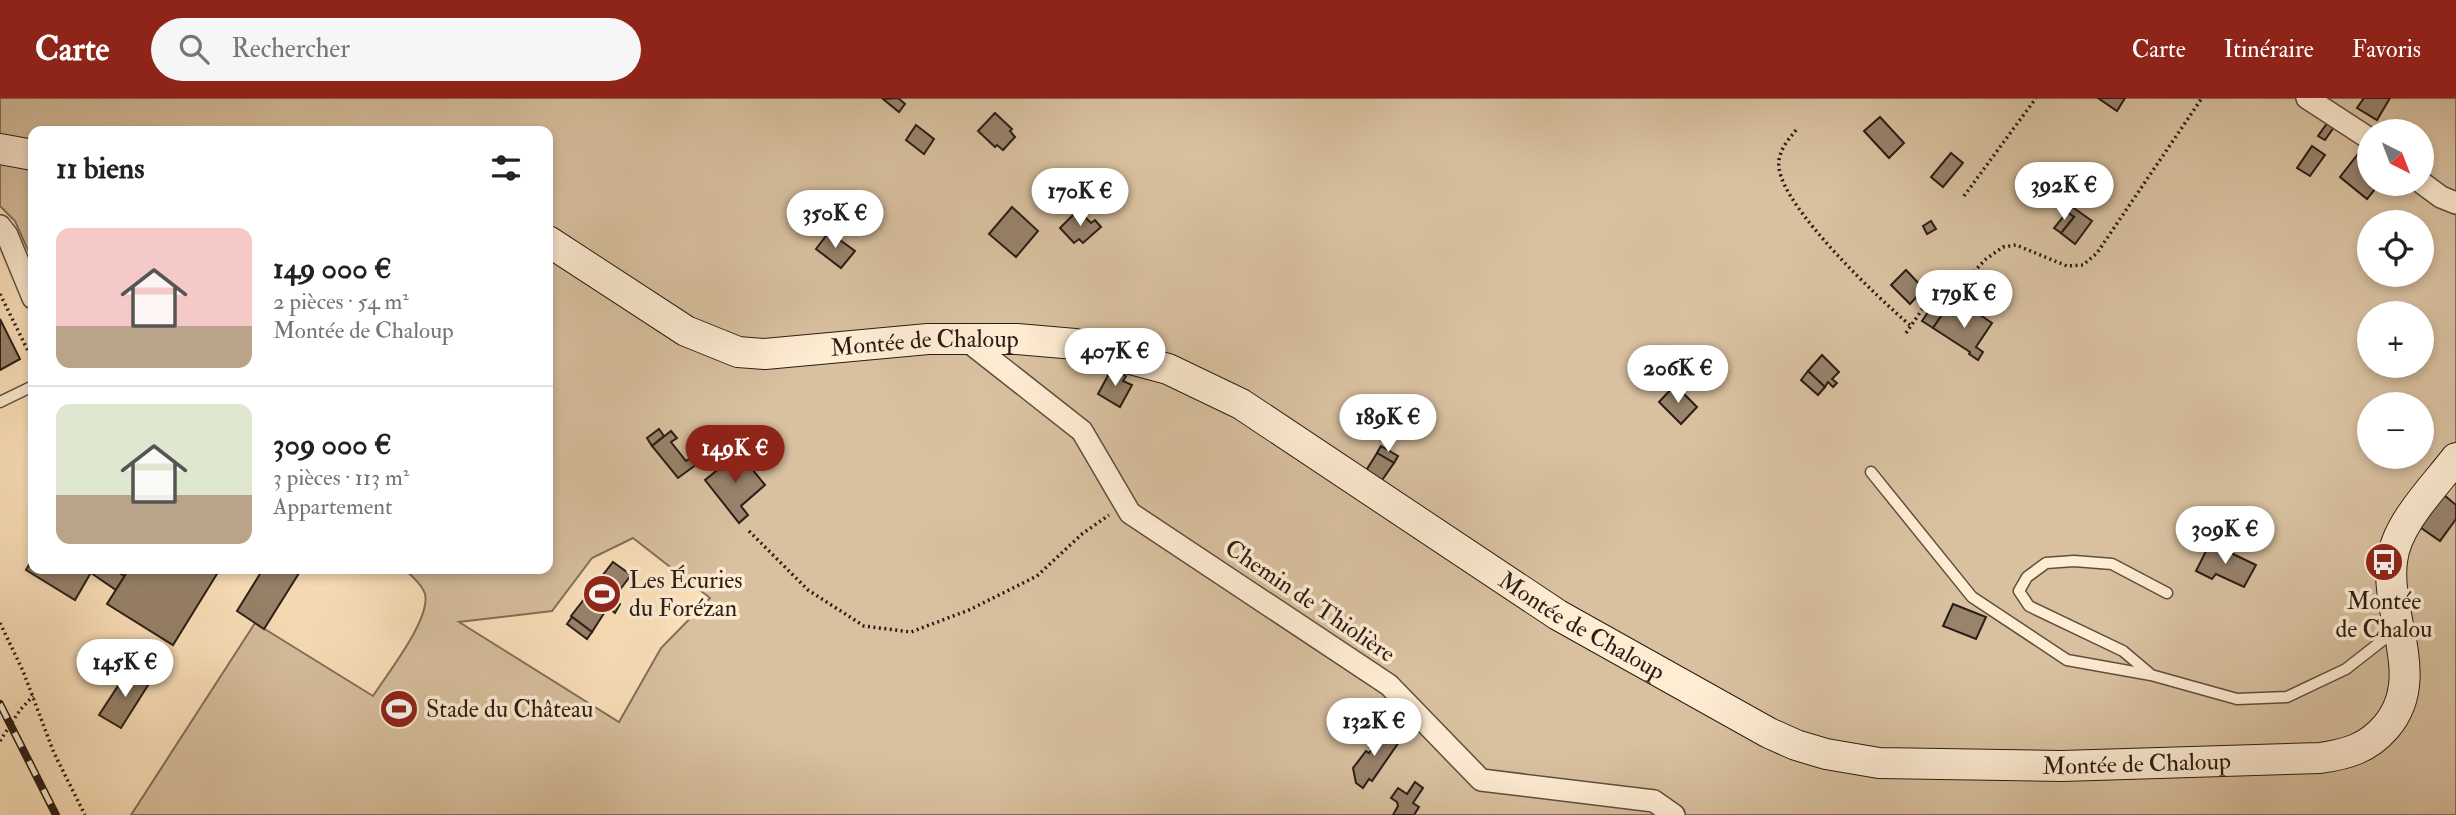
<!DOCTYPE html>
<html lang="fr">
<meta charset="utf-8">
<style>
:root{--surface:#fff;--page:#f6f6f6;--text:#222;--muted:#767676;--line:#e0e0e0;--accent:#8f2418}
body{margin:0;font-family:"IM FELL Double Pica",serif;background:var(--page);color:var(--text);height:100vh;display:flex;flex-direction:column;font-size:26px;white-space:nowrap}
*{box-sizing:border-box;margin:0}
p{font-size:23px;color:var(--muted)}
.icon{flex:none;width:38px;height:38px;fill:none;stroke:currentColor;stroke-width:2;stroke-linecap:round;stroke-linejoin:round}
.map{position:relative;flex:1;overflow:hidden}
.drawer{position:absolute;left:28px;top:28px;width:525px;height:448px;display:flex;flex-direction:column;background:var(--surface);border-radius:14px;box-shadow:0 4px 10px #0003}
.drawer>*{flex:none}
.needle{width:46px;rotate:138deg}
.tools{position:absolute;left:2357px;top:21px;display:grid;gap:14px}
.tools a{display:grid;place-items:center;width:77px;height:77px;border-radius:50%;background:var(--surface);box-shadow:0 4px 10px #0003;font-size:35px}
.price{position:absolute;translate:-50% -60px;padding:0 16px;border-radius:24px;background:#fff;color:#222;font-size:23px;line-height:46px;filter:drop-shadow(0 2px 4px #0008)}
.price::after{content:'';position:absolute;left:50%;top:42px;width:21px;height:16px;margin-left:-10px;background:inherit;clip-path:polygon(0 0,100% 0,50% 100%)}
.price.on{background:var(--accent);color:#fff}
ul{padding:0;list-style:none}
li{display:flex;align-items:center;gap:21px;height:175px;padding:0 28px}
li+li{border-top:2px solid var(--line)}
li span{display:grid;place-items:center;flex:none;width:196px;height:140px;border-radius:14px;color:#555}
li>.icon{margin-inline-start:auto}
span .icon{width:84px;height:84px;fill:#fffc;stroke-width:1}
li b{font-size:30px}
h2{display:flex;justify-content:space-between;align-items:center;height:84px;padding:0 28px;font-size:30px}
header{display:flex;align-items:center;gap:42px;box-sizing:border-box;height:98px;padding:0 35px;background:var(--accent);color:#fff}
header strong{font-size:33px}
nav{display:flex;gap:38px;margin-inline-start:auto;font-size:24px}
.search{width:490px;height:63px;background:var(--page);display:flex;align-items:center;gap:18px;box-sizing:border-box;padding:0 24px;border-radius:38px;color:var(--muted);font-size:26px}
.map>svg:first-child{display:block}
</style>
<header>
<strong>Carte</strong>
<div class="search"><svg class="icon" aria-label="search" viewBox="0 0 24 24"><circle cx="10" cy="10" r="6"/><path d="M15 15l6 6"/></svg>Rechercher</div>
<nav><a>Carte</a><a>Itinéraire</a><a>Favoris</a></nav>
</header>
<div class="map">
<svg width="2456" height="717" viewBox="0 0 2456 717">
<rect width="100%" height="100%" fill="#fde2bc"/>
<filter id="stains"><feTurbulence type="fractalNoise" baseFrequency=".00286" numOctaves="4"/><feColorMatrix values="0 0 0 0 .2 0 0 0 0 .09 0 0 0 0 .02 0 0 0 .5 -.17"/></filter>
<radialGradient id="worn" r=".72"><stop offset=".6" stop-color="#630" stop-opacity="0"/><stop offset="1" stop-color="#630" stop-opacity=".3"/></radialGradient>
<path fill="#d9c1a0" stroke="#826f5a" stroke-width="2" fill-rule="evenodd" d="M 0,0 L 2456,0 L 2456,717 L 131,717 L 255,525 L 373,598 C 387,576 431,521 425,496 C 422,486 411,477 404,471 L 548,471 L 548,33 L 33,33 L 33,163 L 15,123 L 0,108 ZM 2370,33 L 2422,33 L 2422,86 L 2370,86 ZM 2370,124 L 2422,124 L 2422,177 L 2370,177 ZM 2370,215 L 2422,215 L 2422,268 L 2370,268 ZM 2370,306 L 2422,306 L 2422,359 L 2370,359 ZM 633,440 L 710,500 L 661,550 L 619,624 L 459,524 L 552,513 L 592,460 Z"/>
<g fill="#98836c" stroke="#2a1d15" stroke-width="2">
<polygon points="898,0 905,6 899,14 883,1"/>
<polygon points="2098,0 2125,0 2117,13"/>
<polygon points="2364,0 2390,0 2377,22 2357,10"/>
<polygon points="995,15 1012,31 1010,33 1015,39 1003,52 997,47 995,49 978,33"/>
<polygon points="1880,19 1904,45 1889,60 1864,33"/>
<polygon points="2328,24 2334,29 2325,42 2318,38"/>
<polygon points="916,27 934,41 924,56 906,42"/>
<polygon points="2312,48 2325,57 2310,78 2297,70"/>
<polygon points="1951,55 1963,65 1943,89 1931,79"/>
<polygon points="2358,56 2370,66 2370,86 2379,86 2367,101 2340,79"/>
<polygon points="2071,108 2092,123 2075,146 2061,135 2074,119 2067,114"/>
<polygon points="1012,109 1038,133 1016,159 989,136"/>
<polygon points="1078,112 1091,125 1095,122 1101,129 1083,145 1079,141 1074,145 1060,130"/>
<polygon points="2067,114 2074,119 2061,135 2054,130"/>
<polygon points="1931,123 1936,131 1927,136 1923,128"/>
<polygon points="829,134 855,153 841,170 816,151"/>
<polygon points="1906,172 1924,191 1910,206 1891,187"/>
<polygon points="1935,204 1946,211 1933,230 1922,223"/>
<polygon points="1946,211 1964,222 1971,211 1992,225 1976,249 1983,254 1978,262 1969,256 1970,254 1933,230"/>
<polygon points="0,221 20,261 0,272"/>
<polygon points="1822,257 1839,274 1832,281 1837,285 1833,289 1828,284 1825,289 1808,273"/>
<polygon points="1111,272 1115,274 1116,272 1126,278 1123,283 1132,287 1120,309 1098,296"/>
<polygon points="1808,273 1825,289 1818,297 1801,282"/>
<polygon points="1675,287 1697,309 1681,326 1659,304"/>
<polygon points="659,331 664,338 652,348 647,340"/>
<polygon points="671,333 677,340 671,344 686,363 692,359 697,366 678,380 652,348"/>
<polygon points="1381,348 1398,358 1394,365 1377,355"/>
<polygon points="739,355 765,387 741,408 748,417 739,425 705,382"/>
<polygon points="1377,355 1394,365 1380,385 1364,376"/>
<polygon points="2444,397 2456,407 2456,421 2440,443 2417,427"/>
<polygon points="2210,445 2256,467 2244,489 2216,476 2212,481 2196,473"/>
<polygon points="33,460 33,471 93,471 75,502 26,472"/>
<polygon points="613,464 631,477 613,501 620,506 615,515 608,509 592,534 571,518"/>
<polygon points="93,471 112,471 125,478 116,492 91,475"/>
<polygon points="129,471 220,471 173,547 107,506"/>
<polygon points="263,471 277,471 282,474 284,471 301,472 264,531 237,513"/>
<polygon points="1953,506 1986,519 1976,541 1943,528"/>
<polygon points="572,519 592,534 587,541 567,526"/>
<polygon points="129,571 150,584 121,630 99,617"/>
<polygon points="1382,631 1399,644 1372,683 1369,681 1363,690 1356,685 1353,670 1366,653 1369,655 1372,651 1369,649"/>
<polygon points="1415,684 1423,690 1413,705 1419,709 1414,717 1393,717 1398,708 1397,704 1391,700 1398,690 1407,696"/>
</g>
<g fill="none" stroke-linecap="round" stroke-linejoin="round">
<defs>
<g id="lane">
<polyline points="0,304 33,288"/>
<polyline points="1871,374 1972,499 2067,562 2151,577 2237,601 2287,599 2346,571 2397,531"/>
<polyline points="2149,575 2123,553 2029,508 2019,493 2027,479 2046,465 2074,463 2112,466 2167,495"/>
</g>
<g id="street">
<polyline points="2307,0 2370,41"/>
<polyline points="2422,85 2441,99 2456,105"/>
<polyline points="0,128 7,137 33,200"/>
<polyline points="965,241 1082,333 1130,415 1389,587 1481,682 1654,703 1674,717"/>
</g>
<g id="secondary">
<polyline points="0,51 33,57"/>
<path id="s1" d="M 548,143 L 686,233 L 738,254 L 765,256 L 928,241 L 1017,241 L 1075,246 L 1168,271 L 1241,306 L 1558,517 L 1769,635 L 1796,647 L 1826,656 L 1879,665 L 2062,668 L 2320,660 C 2348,656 2368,650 2386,629 C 2428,580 2385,519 2392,463 C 2396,426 2434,389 2456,360"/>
</g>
</defs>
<use href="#lane" stroke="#5f4e3f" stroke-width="13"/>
<use href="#street" stroke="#5f4e3f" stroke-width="24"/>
<use href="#secondary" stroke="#2a1d15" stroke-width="32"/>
<g stroke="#2a1d15" stroke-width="3.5" stroke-dasharray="2 3.5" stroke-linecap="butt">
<path d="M 1796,32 C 1787,43 1777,55 1779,70 C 1784,111 1878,200 1911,228"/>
<polyline points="1964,98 2036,0"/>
<polyline points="0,196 33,263"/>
<polyline points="1906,235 1928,203 1964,184 1986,161 2003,149 2016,147 2067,168 2083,167 2097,155 2202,0"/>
<polyline points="749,433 808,492 864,528 911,534 969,512 1037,478 1082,436 1109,417"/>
<polyline points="0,525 23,573 54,655 85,717"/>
<polyline points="0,643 20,612 33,598"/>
</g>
<use href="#lane" stroke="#feecd3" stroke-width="10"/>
<use href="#street" stroke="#feecd3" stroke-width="21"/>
<use href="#secondary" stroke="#feecd3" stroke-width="30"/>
<defs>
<polyline id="rail" points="0,606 56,717"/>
</defs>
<use href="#rail" stroke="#2a1d15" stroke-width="8"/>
<use href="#rail" stroke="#feecd3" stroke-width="5" stroke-dasharray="16" stroke-linecap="butt"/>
</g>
<defs>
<symbol id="bus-disc" viewBox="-11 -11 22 22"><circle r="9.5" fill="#8f2418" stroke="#feecd3"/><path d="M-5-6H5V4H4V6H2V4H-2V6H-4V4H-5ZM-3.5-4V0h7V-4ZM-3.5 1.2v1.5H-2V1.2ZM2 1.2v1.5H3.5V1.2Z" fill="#fff"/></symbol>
<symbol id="stadium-disc" viewBox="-11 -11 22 22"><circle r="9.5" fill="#8f2418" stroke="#feecd3"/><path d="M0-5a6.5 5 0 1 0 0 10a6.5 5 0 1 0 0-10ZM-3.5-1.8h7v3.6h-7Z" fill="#fff"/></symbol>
</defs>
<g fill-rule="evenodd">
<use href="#bus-disc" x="2362" y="442" width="44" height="44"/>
<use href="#stadium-disc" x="580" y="474" width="44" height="44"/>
<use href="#stadium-disc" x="377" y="589" width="44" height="44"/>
</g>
<g text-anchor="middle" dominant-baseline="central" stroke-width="7" stroke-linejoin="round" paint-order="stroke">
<g font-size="24" fill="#2a1d15" stroke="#feecd3">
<text stroke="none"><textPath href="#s1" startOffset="408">Montée de Chaloup</textPath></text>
<text transform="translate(1310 503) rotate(34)">Chemin de Thiolière</text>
<text stroke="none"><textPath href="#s1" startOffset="1143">Montée de Chaloup</textPath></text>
<text stroke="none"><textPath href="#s1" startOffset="1731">Montée de Chaloup</textPath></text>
</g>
<g font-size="24" fill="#2a1d15" stroke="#feecd3" text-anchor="start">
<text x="629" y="482">Les Écuries<tspan x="629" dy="28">du Forézan</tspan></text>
<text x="2384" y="503" text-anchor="middle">Montée<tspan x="2384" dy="28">de Chalou</tspan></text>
<text x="426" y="611">Stade du Château</text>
</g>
</g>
<rect width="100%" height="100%" filter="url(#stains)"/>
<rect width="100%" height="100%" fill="url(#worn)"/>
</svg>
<div class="tools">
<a><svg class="needle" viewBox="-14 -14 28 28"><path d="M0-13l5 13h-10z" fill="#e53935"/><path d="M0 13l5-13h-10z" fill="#767676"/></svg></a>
<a><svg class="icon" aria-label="locate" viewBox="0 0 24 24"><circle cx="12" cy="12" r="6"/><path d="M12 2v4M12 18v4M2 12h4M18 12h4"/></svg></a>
<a>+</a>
<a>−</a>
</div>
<b class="price" style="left:2064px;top:124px">392K €</b>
<b class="price" style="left:1080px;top:130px">170K €</b>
<b class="price" style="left:835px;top:152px">350K €</b>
<b class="price" style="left:1964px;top:232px">179K €</b>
<b class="price" style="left:1115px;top:290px">407K €</b>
<b class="price" style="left:1678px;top:307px">206K €</b>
<b class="price" style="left:1388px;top:356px">189K €</b>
<b class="price on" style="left:735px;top:387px">149K €</b>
<b class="price" style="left:2225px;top:468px">309K €</b>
<b class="price" style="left:125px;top:601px">145K €</b>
<b class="price" style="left:1374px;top:660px">132K €</b>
<section class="drawer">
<h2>11 biens<svg class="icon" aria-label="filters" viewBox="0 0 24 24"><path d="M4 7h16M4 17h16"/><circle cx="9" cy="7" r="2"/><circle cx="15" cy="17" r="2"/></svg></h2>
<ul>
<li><span style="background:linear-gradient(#f6c9c9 70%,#b9a48a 0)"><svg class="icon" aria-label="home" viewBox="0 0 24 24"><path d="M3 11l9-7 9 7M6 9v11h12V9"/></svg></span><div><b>149 000 €</b><p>2 pièces · 54 m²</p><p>Montée de Chaloup</p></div></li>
<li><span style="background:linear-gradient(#dfe7d0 65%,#b9a48a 0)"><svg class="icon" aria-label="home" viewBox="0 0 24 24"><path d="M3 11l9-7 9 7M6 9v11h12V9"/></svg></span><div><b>309 000 €</b><p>3 pièces · 113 m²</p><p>Appartement</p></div></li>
</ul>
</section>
</div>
